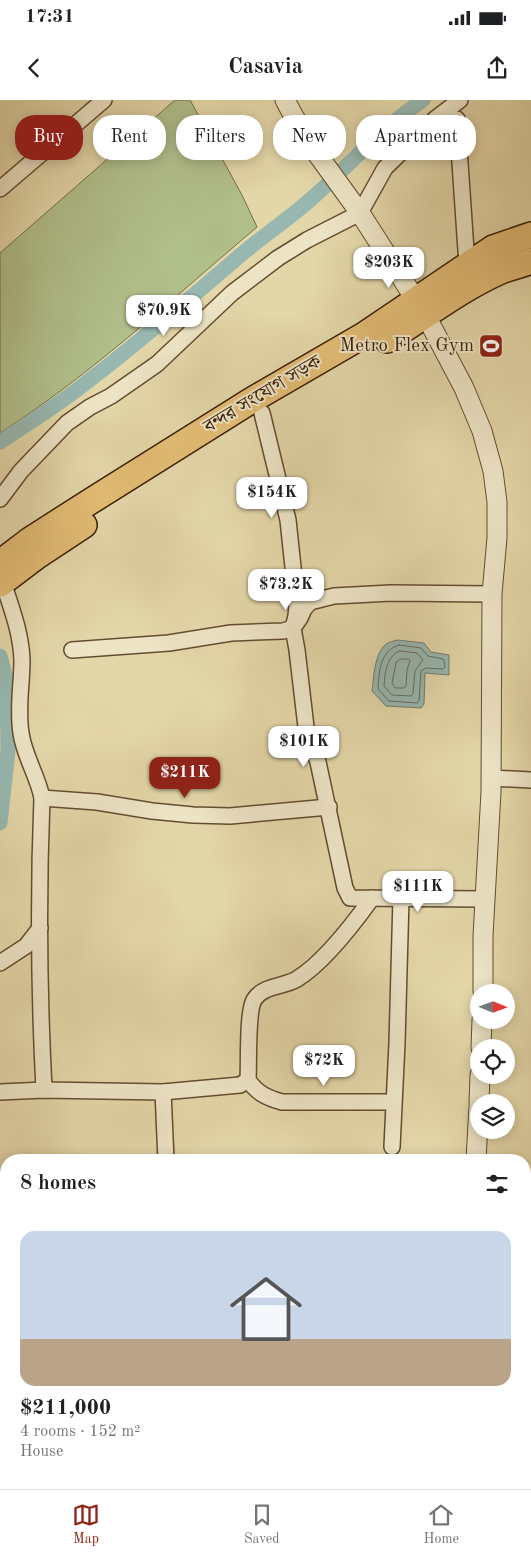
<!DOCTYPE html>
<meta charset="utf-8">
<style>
:root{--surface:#fff;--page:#f2f2f2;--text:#202124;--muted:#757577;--line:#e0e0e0;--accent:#8f2418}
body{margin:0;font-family:"Old Standard TT","Noto Serif Bengali",serif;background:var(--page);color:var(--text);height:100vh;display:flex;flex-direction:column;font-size:19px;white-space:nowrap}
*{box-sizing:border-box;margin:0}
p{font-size:16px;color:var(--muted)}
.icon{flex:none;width:28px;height:28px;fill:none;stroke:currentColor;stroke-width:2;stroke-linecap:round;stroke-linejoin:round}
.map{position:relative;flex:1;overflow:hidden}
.details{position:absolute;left:0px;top:1054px;width:531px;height:336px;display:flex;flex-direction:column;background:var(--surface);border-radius:20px 20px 0 0;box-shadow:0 2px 12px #0003}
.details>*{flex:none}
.banner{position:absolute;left:15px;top:15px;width:501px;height:45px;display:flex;gap:10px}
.needle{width:32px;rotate:91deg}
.buttons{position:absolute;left:470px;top:884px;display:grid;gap:10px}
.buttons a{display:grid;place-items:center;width:45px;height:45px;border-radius:50%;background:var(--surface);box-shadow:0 2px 12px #0003;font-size:25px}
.price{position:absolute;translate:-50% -42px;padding:0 11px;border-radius:10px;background:#fff;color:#222;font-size:16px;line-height:32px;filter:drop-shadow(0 1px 2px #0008)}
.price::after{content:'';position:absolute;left:50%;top:30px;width:15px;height:11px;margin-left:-8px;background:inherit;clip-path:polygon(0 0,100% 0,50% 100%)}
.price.active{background:var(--accent);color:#fff}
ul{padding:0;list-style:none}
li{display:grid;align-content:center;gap:10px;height:265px;padding:0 20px}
li span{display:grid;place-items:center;height:155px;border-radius:15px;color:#555}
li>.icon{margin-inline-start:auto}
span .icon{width:90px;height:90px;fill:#fffc;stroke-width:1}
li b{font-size:21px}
h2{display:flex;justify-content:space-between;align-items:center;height:60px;padding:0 20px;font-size:21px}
.tag{padding:0 18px;border-radius:20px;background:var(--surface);box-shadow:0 2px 12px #0003;font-size:18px;line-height:45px}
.tag.active{background:var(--accent);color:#fff}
.status{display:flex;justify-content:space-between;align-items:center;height:35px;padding:0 25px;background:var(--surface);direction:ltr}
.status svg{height:14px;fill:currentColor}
header{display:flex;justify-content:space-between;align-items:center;height:65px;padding:0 20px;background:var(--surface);font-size:22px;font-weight:600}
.tabs{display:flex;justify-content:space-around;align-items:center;height:70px;border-top:1px solid var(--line);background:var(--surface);font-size:14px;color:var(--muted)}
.tabs a{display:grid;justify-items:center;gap:2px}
.tabs .active{color:var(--accent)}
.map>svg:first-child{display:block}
</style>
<div class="status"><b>17:31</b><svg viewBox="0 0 49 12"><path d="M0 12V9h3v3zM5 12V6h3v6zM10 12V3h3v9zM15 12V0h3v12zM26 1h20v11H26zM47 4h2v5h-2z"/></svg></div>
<header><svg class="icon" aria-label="back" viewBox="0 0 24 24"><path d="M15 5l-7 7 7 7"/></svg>Casavia<svg class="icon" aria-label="share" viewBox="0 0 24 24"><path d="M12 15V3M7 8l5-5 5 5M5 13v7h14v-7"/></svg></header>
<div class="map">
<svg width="531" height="1389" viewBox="0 0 531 1389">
<rect width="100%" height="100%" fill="#e3d6a8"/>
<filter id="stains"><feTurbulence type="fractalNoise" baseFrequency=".004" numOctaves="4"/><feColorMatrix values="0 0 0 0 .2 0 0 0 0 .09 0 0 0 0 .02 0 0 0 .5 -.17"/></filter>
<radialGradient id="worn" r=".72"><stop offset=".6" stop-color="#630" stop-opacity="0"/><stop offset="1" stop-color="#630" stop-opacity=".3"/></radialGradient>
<path fill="#b0be8a" stroke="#756e49" d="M 175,0 L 190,0 L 242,95 L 257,127 C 173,198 92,274 0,333 L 0,153 Z"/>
<g fill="#97b7b0" stroke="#727a6d">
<path d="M 398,540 L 424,543 L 431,552 L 449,555 L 449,575 L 425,573 L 424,604 L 421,608 L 386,606 L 372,591 C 374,577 374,554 386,544 C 389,542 394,541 398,540 Z"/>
<path d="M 167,658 C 179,657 191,658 202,662 L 204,670 L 199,676 C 195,677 190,678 186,679 C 173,683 172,689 158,683 C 152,672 154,662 167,658 Z"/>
</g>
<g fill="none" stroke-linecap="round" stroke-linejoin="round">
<g stroke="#686a5c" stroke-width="1">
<path d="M 399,545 L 421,548 L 428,556 L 443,559 L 444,561 L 445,567 L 443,569 L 426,568 L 421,571 L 419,601 L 417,603 L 389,601 L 378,589 C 379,571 380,551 399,545 Z"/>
<path d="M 400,551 L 417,553 L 423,560 L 415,571 L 413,594 L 411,596 L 392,595 L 384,586 C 385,574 386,556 400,551 Z"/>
<polygon points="401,559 409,559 410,561 407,570 406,586 404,588 395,588 392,583 396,563"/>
<polygon points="168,663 183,663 196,665 199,669 196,672 185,674 170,681 166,681 161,679 159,670 162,665"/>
</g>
<g stroke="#97b7b0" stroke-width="15">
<path d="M 0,342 C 30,322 60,304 87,282 C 138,243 187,201 236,159 C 260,138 286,121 310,100 C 348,67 381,28 423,0"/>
<polyline points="0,556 7,583 8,651 0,723"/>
</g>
<defs>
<g id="minor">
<polyline points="457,19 467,165"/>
<polyline points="0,89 104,0"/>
<polyline points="262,313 288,420 297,505 296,516 293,528 297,550 306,627 318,662 345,788 350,798 486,799"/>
<polyline points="0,399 21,371 67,323 90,307 111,296 157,264 232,193 278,158 307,140 360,113 385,68 435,19 460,0"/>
<path d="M 3,482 C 11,507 21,532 22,560 C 22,584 17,609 21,633 C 24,656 38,676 42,698 C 38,795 39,893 44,990"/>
<polyline points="72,550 169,543 231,533 283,531 293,528 300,518 304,509 310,502 334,496 391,493 492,494"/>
<polyline points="491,678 531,680"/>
<polyline points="42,698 97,702 152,711 193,715 230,716 329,707"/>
<path d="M 372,798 C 354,823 323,863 297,879 C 284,887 263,885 254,900 C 247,912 249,963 248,980 C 257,993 267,998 282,1002 L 393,1002"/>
<polyline points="0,863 26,846 40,828"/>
<polyline points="0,992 44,990 163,992 240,985 248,980"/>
<polyline points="163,992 166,1060"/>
<polyline points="392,1047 397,943 401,798"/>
<polyline points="527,1132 531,1163"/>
<polyline points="2,1276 6,1324"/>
<polyline points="15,1389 58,1384"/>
</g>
<g id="tertiary">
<polyline points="285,0 293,15 318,55 360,113 426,216 464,288 482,331 493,371 497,402 497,438 492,494 491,692 483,836 483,892"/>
<polyline points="481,948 482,920"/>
<polyline points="479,1002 480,975"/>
<polyline points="476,1060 479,1006"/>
<polyline points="442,1389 443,1384"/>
</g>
<g id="trunk">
<path d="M 387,240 C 425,217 460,189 501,171 C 511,167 521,165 531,161"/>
<polyline points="0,463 30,440 91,401 252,300 364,235 493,148 531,135"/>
<polyline points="0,484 37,456 84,425"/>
</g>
</defs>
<use href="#minor" stroke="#644c30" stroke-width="18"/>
<use href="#tertiary" stroke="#644c30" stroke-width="21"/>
<use href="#trunk" stroke="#3a1e08" stroke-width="28"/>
<use href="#minor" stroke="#ede4c6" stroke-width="15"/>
<use href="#tertiary" stroke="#ede4c6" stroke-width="19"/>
<use href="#trunk" stroke="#e2bb74" stroke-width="25"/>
</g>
<defs>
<symbol id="stadium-square" viewBox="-11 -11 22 22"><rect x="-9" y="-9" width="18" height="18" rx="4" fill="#8f2418" stroke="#ede4c6"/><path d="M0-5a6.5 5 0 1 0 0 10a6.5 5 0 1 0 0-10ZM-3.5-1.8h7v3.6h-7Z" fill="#fff"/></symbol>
</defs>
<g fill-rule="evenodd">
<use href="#stadium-square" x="477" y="232" width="28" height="28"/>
</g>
<g text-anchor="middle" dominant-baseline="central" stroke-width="4" stroke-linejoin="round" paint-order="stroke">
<g font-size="19" fill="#3a1e08" stroke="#ede4c6" text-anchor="end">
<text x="474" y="246">Metro Flex Gym</text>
</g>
<g font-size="19" fill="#3a1e08" stroke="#ede4c6">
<text transform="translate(263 295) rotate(-31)">বন্দর সংযোগ সড়ক</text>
</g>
</g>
<rect width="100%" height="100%" filter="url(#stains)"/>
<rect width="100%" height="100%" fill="url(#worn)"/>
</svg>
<div class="buttons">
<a><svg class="needle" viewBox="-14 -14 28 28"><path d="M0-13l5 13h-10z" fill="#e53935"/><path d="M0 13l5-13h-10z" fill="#757577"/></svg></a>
<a><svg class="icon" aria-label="locate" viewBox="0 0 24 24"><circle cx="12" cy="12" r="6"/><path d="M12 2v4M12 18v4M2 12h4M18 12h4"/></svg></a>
<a><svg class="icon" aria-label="layers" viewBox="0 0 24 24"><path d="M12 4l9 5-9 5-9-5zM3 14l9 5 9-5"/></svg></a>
</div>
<b class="price" style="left:389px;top:189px">$203K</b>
<b class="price" style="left:164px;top:237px">$70.9K</b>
<b class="price" style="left:272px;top:419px">$154K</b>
<b class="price" style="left:286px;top:511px">$73.2K</b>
<b class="price" style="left:304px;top:668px">$101K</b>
<b class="price active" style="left:185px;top:699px">$211K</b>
<b class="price" style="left:418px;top:813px">$111K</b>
<b class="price" style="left:324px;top:987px">$72K</b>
<div class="banner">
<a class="tag active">Buy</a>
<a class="tag">Rent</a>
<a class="tag">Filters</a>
<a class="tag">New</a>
<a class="tag">Apartment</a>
</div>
<section class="details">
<h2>8 homes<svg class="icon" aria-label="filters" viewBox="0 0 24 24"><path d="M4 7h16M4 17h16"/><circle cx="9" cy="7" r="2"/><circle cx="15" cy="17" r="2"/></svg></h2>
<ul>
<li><span style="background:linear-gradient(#c9d6e8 70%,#b9a48a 0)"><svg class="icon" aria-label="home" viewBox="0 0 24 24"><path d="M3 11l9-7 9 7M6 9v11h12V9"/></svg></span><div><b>$211,000</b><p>4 rooms · 152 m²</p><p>House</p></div></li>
</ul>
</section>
</div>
<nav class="tabs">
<a class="active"><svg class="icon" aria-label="map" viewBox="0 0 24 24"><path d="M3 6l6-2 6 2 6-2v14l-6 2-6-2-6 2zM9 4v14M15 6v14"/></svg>Map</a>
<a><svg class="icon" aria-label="saved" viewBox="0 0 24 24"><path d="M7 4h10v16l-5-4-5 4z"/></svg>Saved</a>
<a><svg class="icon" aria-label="home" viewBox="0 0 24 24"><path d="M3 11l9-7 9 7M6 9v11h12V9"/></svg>Home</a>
</nav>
